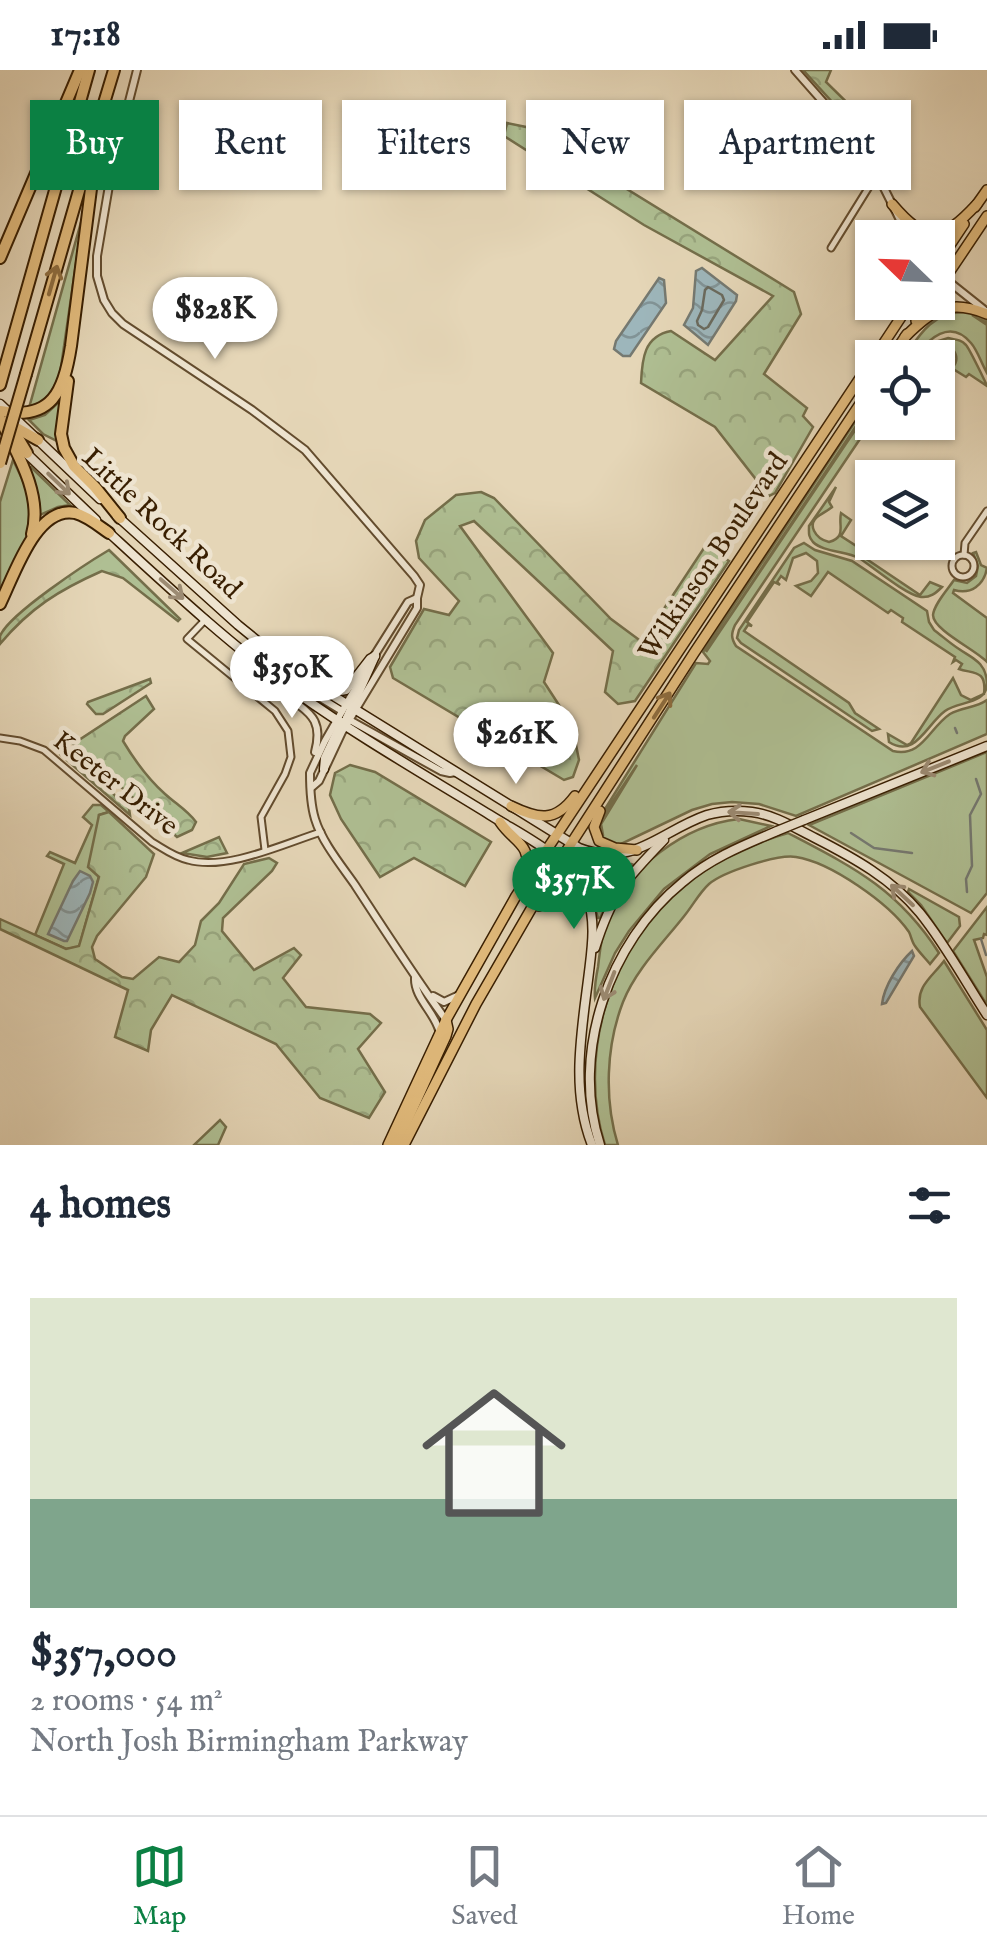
<!DOCTYPE html>
<meta charset="utf-8">
<style>
:root{--surface:#fff;--page:#f6f6f7;--text:#1f2937;--muted:#747a83;--line:#e0e1e3;--accent:#0b8043}
body{margin:0;font-family:"IM FELL English",serif;background:var(--page);color:var(--text);height:100vh;display:flex;flex-direction:column;font-size:38px;white-space:nowrap}
*{box-sizing:border-box;margin:0}
p{font-size:32px;color:var(--muted)}
.icon{flex:none;width:55px;height:55px;fill:none;stroke:currentColor;stroke-width:2;stroke-linecap:round;stroke-linejoin:round}
.map{position:relative;height:1075px;overflow:hidden}
.drawer{display:flex;flex-direction:column;background:var(--surface);flex:1}
.drawer>*{flex:none}
.banner{position:absolute;left:30px;top:30px;width:928px;height:90px;display:flex;gap:20px}
.needle{width:65px;rotate:293deg}
.tools{position:absolute;left:855px;top:150px;display:grid;gap:20px}
.tools a{display:grid;place-items:center;width:100px;height:100px;border-radius:0px;background:var(--surface);box-shadow:0 2px 8px #0004;font-size:50px}
.price{position:absolute;translate:-50% -85px;padding:0 22px;border-radius:35px;background:#fff;color:#222;font-size:32px;line-height:65px;filter:drop-shadow(0 2px 5px #0008)}
.price::after{content:'';position:absolute;left:50%;top:60px;width:30px;height:22px;margin-left:-15px;background:inherit;clip-path:polygon(0 0,100% 0,50% 100%)}
.price.on{background:var(--accent);color:#fff}
ul{padding:0;list-style:none}
li{display:grid;align-content:center;gap:20px;height:530px;padding:0 30px}
li span{display:grid;place-items:center;height:310px;border-radius:0px;color:#555}
li>.icon{margin-inline-start:auto}
span .icon{width:180px;height:180px;fill:#fffc;stroke-width:1}
li b{font-size:42px}
h2{display:flex;justify-content:space-between;align-items:center;height:120px;padding:0 30px;font-size:42px}
.pill{padding:0 35px;border-radius:0px;background:var(--surface);box-shadow:0 2px 8px #0004;font-size:35px;line-height:90px}
.pill.on{background:var(--accent);color:#fff}
.status{display:flex;justify-content:space-between;align-items:center;height:70px;padding:0 50px;background:var(--surface);direction:ltr}
.status svg{height:28px;fill:currentColor}
.menu{display:flex;justify-content:space-around;align-items:center;height:140px;border-top:2px solid var(--line);background:var(--surface);font-size:28px;color:var(--muted)}
.menu a{display:grid;justify-items:center;gap:5px}
.menu .on{color:var(--accent)}
.map>svg:first-child{display:block}
</style>
<div class="status"><b>17:18</b><svg viewBox="0 0 49 12"><path d="M0 12V9h3v3zM5 12V6h3v6zM10 12V3h3v9zM15 12V0h3v12zM26 1h20v11H26zM47 4h2v5h-2z"/></svg></div>
<div class="map">
<svg width="987" height="1075" viewBox="0 0 987 1075">
<defs>
<pattern id="forest-crowns" width="20" height="18" patternUnits="userSpaceOnUse" patternTransform="scale(2.5)"><rect width="20" height="18" fill="#afbf93"/><path d="M2 6a3 3 0 1 1 6 0M12 15a3 3 0 1 1 6 0" fill="none" stroke="#97a47d"/></pattern>
<pattern id="water-waves" width="16" height="10" patternUnits="userSpaceOnUse" patternTransform="scale(2.5)"><rect width="16" height="10" fill="#9db6bb"/><path d="M0 5q4-4 8 0t8 0" fill="none" stroke="#819396"/></pattern>
</defs>
<rect width="100%" height="100%" fill="#e5d6b7"/>
<filter id="stains"><feTurbulence type="fractalNoise" baseFrequency=".002" numOctaves="4"/><feColorMatrix values="0 0 0 0 .2 0 0 0 0 .09 0 0 0 0 .02 0 0 0 .5 -.17"/></filter>
<radialGradient id="worn" r=".72"><stop offset=".6" stop-color="#630" stop-opacity="0"/><stop offset="1" stop-color="#630" stop-opacity=".3"/></radialGradient>
<g fill="#afbf93" stroke="#746e4a" stroke-width="2.5">
<path d="M 83,145 L 60,304 C 53,321 47,331 29,338 Z"/>
<path d="M 958,239 L 975,244 L 987,250 L 987,253 L 972,245 L 987,255 L 987,303 C 981,293 978,281 971,273 C 950,248 928,269 915,287 L 904,287 C 920,264 932,243 963,242 Z"/>
<path d="M 948,268 C 956,270 960,269 966,275 C 970,280 985,311 987,316 L 969,304 L 966,307 L 953,299 L 943,313 L 938,309 L 938,304 C 979,297 940,251 927,287 L 922,287 L 935,272 Z"/>
<path d="M 872,326 L 872,332 L 706,582 L 872,335 L 872,351 L 735,555 C 731,564 731,568 736,576 L 893,681 C 922,688 929,658 950,644 C 962,637 976,638 987,630 L 987,664 L 796,746 L 759,734 L 732,732 L 712,734 L 692,740 L 621,774 L 615,775 L 600,767 L 603,765 L 601,754 L 637,695 L 601,749 L 600,762 L 597,755 L 600,747 L 696,593 L 708,594 L 710,591 L 703,582 Z"/>
<polygon points="60,331 61,331 57,371 43,364 29,350 45,345"/>
<path d="M 13,390 C 22,408 33,430 31,451 C 29,473 9,505 0,526 L 0,432 Z"/>
<polygon points="28,397 31,397 70,435 58,437 40,445 38,429"/>
<path d="M 836,417 L 829,432 L 832,437 C 829,440 824,442 820,445 C 805,454 816,469 829,472 C 847,467 838,456 841,443 L 851,450 L 841,466 L 864,481 L 862,486 L 920,525 L 930,512 L 942,517 C 936,523 930,528 921,527 C 906,525 873,497 859,488 C 846,481 823,482 813,472 C 808,466 809,463 809,456 Z"/>
<path d="M 804,473 L 815,480 L 852,491 L 927,541 L 929,552 L 934,560 C 942,566 951,574 959,579 C 972,588 986,592 987,613 C 987,635 958,631 945,641 C 926,655 915,689 889,672 L 888,664 L 907,675 L 911,673 L 953,608 L 961,625 L 971,630 L 984,624 C 987,599 973,604 959,599 L 962,594 L 956,590 L 953,592 L 955,587 L 902,552 L 903,548 L 891,540 L 888,543 L 828,502 L 811,526 L 796,516 L 811,511 L 818,503 L 817,491 L 806,483 L 793,488 L 786,510 L 781,506 L 777,512 L 780,515 L 774,512 L 747,552 L 752,556 L 748,555 L 744,561 L 849,633 L 855,643 L 879,659 L 872,661 L 741,573 L 737,568 L 739,560 L 794,478 Z"/>
<path d="M 976,482 L 981,495 L 987,498 C 984,515 971,525 954,520 L 953,523 L 987,548 L 987,592 C 976,580 933,560 933,545 C 934,534 948,519 954,510 L 967,513 L 976,506 L 978,496 L 973,483 Z"/>
<polygon points="987,682 987,823 971,843 809,755"/>
<polygon points="93,735 101,735 109,742 99,745 99,806 79,877 66,879 35,865 64,794 47,786 50,782 75,793 92,755 83,747"/>
<path d="M 739,749 L 771,756 L 710,784 L 664,819 L 629,861 L 615,883 L 595,928 C 594,918 596,907 598,897 C 600,881 601,865 607,850 C 627,798 684,755 739,749 Z"/>
<path d="M 788,763 C 853,797 898,819 939,883 L 930,894 C 925,888 919,882 915,876 C 912,872 911,866 909,862 C 889,833 830,792 796,787 C 777,784 723,802 709,814 C 700,822 693,835 685,845 C 664,872 636,899 623,932 C 606,976 604,1030 618,1075 L 605,1075 C 578,990 607,886 673,825 C 705,796 746,775 788,763 Z"/>
<polygon points="631,794 634,795 618,814 600,848 598,848 589,819 581,804 587,795 611,798"/>
<polygon points="909,819 959,847 960,856 947,873 921,835 908,822"/>
<polygon points="987,837 987,865 984,864 983,868 974,870 987,907 987,935 953,881"/>
<path d="M 944,891 L 987,960 L 987,1028 L 920,937 C 916,916 933,906 944,891 Z"/>
</g>
<g fill="url(#forest-crowns)" stroke="#746e4a" stroke-width="2.5">
<polygon points="803,0 831,0 826,12 884,69 876,80"/>
<path d="M 507,53 L 526,57 L 794,222 L 801,244 L 764,304 L 807,338 L 803,346 L 813,357 L 775,423 L 769,426 L 715,357 L 641,313 C 642,289 644,266 671,261 L 715,290 L 773,226 L 644,155 L 504,66 Z"/>
<polygon points="481,422 494,428 611,549 642,572 706,475 729,491 635,631 618,634 605,622 613,581 474,451 460,456 553,583 544,612 572,655 579,690 573,707 564,710 393,608 390,597 424,539 449,545 459,531 419,488 416,471 425,450 456,425"/>
<path d="M 109,480 L 180,549 L 178,551 L 123,508 L 102,501 C 59,520 30,538 0,574 C 0,572 0,569 0,566 C 9,544 87,493 109,480 Z"/>
<polygon points="150,609 151,613 103,644 96,644 87,634 88,632"/>
<path d="M 146,626 L 154,639 L 125,666 L 123,671 C 135,691 147,708 165,724 C 176,734 187,740 196,752 L 192,760 L 177,767 L 73,674 Z"/>
<polygon points="67,682 129,738 130,745 61,685"/>
<polygon points="350,695 375,702 491,772 465,816 414,788 380,807 341,749 330,725 335,703"/>
<polygon points="109,742 154,784 146,807 97,866 92,877 95,889 122,907 133,909 159,887 179,892 195,875 201,851 219,833 244,794 269,788 277,793 272,801 223,848 222,861 254,900 294,878 301,885 283,908 306,937 370,944 381,953 358,979 385,1022 369,1048 320,1028 276,974 172,925 151,960 148,981 115,967 128,920 0,859 0,849 66,879 79,876 99,807 88,797 99,745"/>
<polygon points="219,767 227,783 207,787 182,783"/>
<polygon points="220,1050 226,1057 218,1075 194,1075"/>
</g>
<g fill="url(#water-waves)" stroke="#757971" stroke-width="2.5">
<polygon points="702,198 737,225 736,231 708,275 684,255 693,238 696,201"/>
<polygon points="659,208 664,210 666,233 630,286 623,286 614,279 616,271"/>
<polygon points="80,801 90,806 93,812 90,823 67,871 64,871 48,864 73,811"/>
<path d="M 912,881 L 914,886 L 886,933 L 882,934 C 884,916 899,893 912,881 Z"/>
</g>
<g fill="none" stroke-linecap="round" stroke-linejoin="round">
<polygon stroke="#6a6a5e" stroke-width="2.5" points="708,217 722,225 724,230 708,257 704,259 698,255 697,251 702,240 705,220"/>
<g stroke="#757971" stroke-width="2.5">
<polyline points="955,658 957,663"/>
<polyline points="851,763 874,778 912,783"/>
<polyline points="967,822 966,809 972,796 970,745 981,724 976,709"/>
<polyline points="981,869 986,885"/>
</g>
<defs>
<g id="minor">
<polyline points="831,178 877,104"/>
<circle cx="963" cy="496" r="11"/>
<polyline points="964,485 965,473 987,441"/>
<polyline points="206,549 187,569 275,641 288,661 291,687 285,704 261,747 265,780"/>
<path d="M 0,668 L 20,671 L 44,680 L 152,772 C 164,779 174,787 188,790 C 227,801 283,774 321,762"/>
</g>
<g id="tertiary">
<polyline points="137,0 112,98 97,186 97,206 104,230 112,243 123,254 252,340 305,380 414,506 420,515 417,528 417,538 342,662 319,711 312,717"/>
<polyline points="795,0 854,67 877,104 909,168"/>
<polyline points="938,203 987,242"/>
<polyline points="374,586 408,532 417,528"/>
<path d="M 363,605 L 325,671 L 310,703 C 310,716 311,736 315,749 C 322,772 341,795 355,815 C 385,861 414,906 446,950"/>
<polyline points="346,648 441,701 450,703 456,702"/>
<path d="M 315,682 C 328,634 287,641 281,611 L 291,610 L 342,641"/>
<path d="M 415,908 C 414,927 434,942 439,960"/>
<polyline points="433,926 444,932 457,926"/>
</g>
<g id="secondary">
<polyline points="0,334 100,429"/>
<polyline points="23,380 96,450"/>
<path d="M 117,446 L 238,555 L 298,604 L 579,778 C 633,799 660,761 707,745 C 721,741 737,740 752,742 C 775,745 795,758 815,768 C 854,788 892,809 920,843 C 945,874 965,911 987,945"/>
<path d="M 106,460 C 167,516 229,574 297,623 C 359,667 425,705 490,745 C 525,767 571,787 587,827 C 596,851 592,877 589,902 C 582,960 570,1019 592,1075"/>
<polyline points="327,618 335,622 346,620 370,589 375,586"/>
<polyline points="346,656 347,648 375,586"/>
<polyline points="324,699 325,688 342,652"/>
<polyline points="804,750 987,676"/>
<path d="M 595,878 C 612,824 625,810 664,770"/>
<path d="M 600,1075 C 570,983 609,872 683,812 C 711,788 744,775 777,761"/>
</g>
<g id="primary">
<path d="M 892,134 C 926,174 942,172 977,134"/>
<polyline points="975,137 987,120"/>
<polyline points="938,193 964,154"/>
<polyline points="938,219 987,146"/>
<polyline points="916,251 928,232"/>
<path d="M 905,267 C 932,240 949,228 987,244"/>
<polyline points="874,288 911,232"/>
<polyline points="891,288 907,264"/>
<path d="M 511,736 C 538,749 555,753 575,726"/>
<polyline points="600,741 594,757 599,771 615,778 637,780"/>
<path d="M 500,752 C 514,773 531,772 527,803"/>
<path d="M 539,836 C 554,814 567,806 588,829"/>
<polyline points="388,1075 446,950 516,826 872,290"/>
<polyline points="396,1075 446,966 448,959 446,950"/>
<polyline points="404,1075 476,934 549,808 694,583 872,316"/>
</g>
<g id="motorway">
<polyline points="98,53 114,0"/>
<polyline points="0,188 80,0"/>
<polyline points="26,304 91,79"/>
<polyline points="68,311 61,364 64,378 74,396 95,417 120,448"/>
<polyline points="0,315 89,0"/>
<path d="M 0,341 C 52,351 64,321 71,276 L 100,48"/>
<path d="M 0,349 C 17,383 43,425 32,464"/>
<polyline points="8,351 27,383"/>
<polyline points="13,356 38,370"/>
<path d="M 0,534 C 14,506 36,435 75,443 C 87,446 99,456 109,463"/>
</g>
</defs>
<use href="#minor" stroke="#634c2e" stroke-width="9"/>
<use href="#tertiary" stroke="#634c2e" stroke-width="10"/>
<use href="#secondary" stroke="#381e01" stroke-width="11"/>
<use href="#primary" stroke="#381e01" stroke-width="12"/>
<use href="#motorway" stroke="#381e01" stroke-width="14"/>
<use href="#minor" stroke="#eee4d0" stroke-width="5"/>
<use href="#tertiary" stroke="#eee4d0" stroke-width="6"/>
<use href="#secondary" stroke="#eee4d0" stroke-width="8"/>
<use href="#primary" stroke="#e2bb7c" stroke-width="9"/>
<use href="#motorway" stroke="#e2bb7c" stroke-width="10"/>
<defs>
<polyline id="secondary-bridge" points="777,761 804,750"/>
<polyline id="motorway-bridge" points="0,393 26,304"/>
</defs>
<use href="#secondary-bridge" stroke="#381e01" stroke-width="11" stroke-linecap="butt"/>
<use href="#motorway-bridge" stroke="#381e01" stroke-width="14" stroke-linecap="butt"/>
<use href="#secondary-bridge" stroke="#eee4d0" stroke-width="8"/>
<use href="#motorway-bridge" stroke="#e2bb7c" stroke-width="10"/>
</g>
<defs><path id="oneway-shaft" d="M-6 0H5M1.5-3L5.5 0L1.5 3" fill="none" stroke-width="1.6" stroke-linecap="round" stroke-linejoin="round" transform="scale(2.5)"/></defs>
<g stroke="#8d6c3e">
<use href="#oneway-shaft" transform="translate(53 210) rotate(-74)"/>
<use href="#oneway-shaft" transform="translate(662 635) rotate(-57)"/>
</g>
<g stroke="#9c8b73">
<use href="#oneway-shaft" transform="translate(59 414) rotate(44)"/>
<use href="#oneway-shaft" transform="translate(172 519) rotate(41)"/>
<use href="#oneway-shaft" transform="translate(935 697) rotate(158)"/>
<use href="#oneway-shaft" transform="translate(743 743) rotate(-176)"/>
<use href="#oneway-shaft" transform="translate(902 825) rotate(-137)"/>
<use href="#oneway-shaft" transform="translate(609 916) rotate(111)"/>
</g>
<g text-anchor="middle" dominant-baseline="central" stroke-width="9" stroke-linejoin="round" paint-order="stroke">
<g font-size="28" fill="#381e01" stroke="#eee4d0">
<text transform="translate(161 454) rotate(43)">Little Rock Road</text>
<text transform="translate(714 487) rotate(-56)">Wilkinson Boulevard</text>
<text transform="translate(115 714) rotate(38)">Keeter Drive</text>
</g>
</g>
<rect width="100%" height="100%" filter="url(#stains)"/>
<rect width="100%" height="100%" fill="url(#worn)"/>
</svg>
<div class="tools">
<a><svg class="needle" viewBox="-14 -14 28 28"><path d="M0-13l5 13h-10z" fill="#e53935"/><path d="M0 13l5-13h-10z" fill="#747a83"/></svg></a>
<a><svg class="icon" aria-label="locate" viewBox="0 0 24 24"><circle cx="12" cy="12" r="6"/><path d="M12 2v4M12 18v4M2 12h4M18 12h4"/></svg></a>
<a><svg class="icon" aria-label="layers" viewBox="0 0 24 24"><path d="M12 4l9 5-9 5-9-5zM3 14l9 5 9-5"/></svg></a>
</div>
<b class="price" style="left:215px;top:292px">$828K</b>
<b class="price" style="left:292px;top:651px">$350K</b>
<b class="price" style="left:516px;top:717px">$261K</b>
<b class="price on" style="left:574px;top:862px">$357K</b>
<div class="banner">
<a class="pill on">Buy</a>
<a class="pill">Rent</a>
<a class="pill">Filters</a>
<a class="pill">New</a>
<a class="pill">Apartment</a>
</div>
</div>
<section class="drawer">
<h2>4 homes<svg class="icon" aria-label="filters" viewBox="0 0 24 24"><path d="M4 7h16M4 17h16"/><circle cx="9" cy="7" r="2"/><circle cx="15" cy="17" r="2"/></svg></h2>
<ul>
<li><span style="background:linear-gradient(#dfe7d0 65%,#7fa58c 0)"><svg class="icon" aria-label="home" viewBox="0 0 24 24"><path d="M3 11l9-7 9 7M6 9v11h12V9"/></svg></span><div><b>$357,000</b><p>2 rooms · 54 m²</p><p>North Josh Birmingham Parkway</p></div></li>
</ul>
</section>
<nav class="menu">
<a class="on"><svg class="icon" aria-label="map" viewBox="0 0 24 24"><path d="M3 6l6-2 6 2 6-2v14l-6 2-6-2-6 2zM9 4v14M15 6v14"/></svg>Map</a>
<a><svg class="icon" aria-label="saved" viewBox="0 0 24 24"><path d="M7 4h10v16l-5-4-5 4z"/></svg>Saved</a>
<a><svg class="icon" aria-label="home" viewBox="0 0 24 24"><path d="M3 11l9-7 9 7M6 9v11h12V9"/></svg>Home</a>
</nav>
